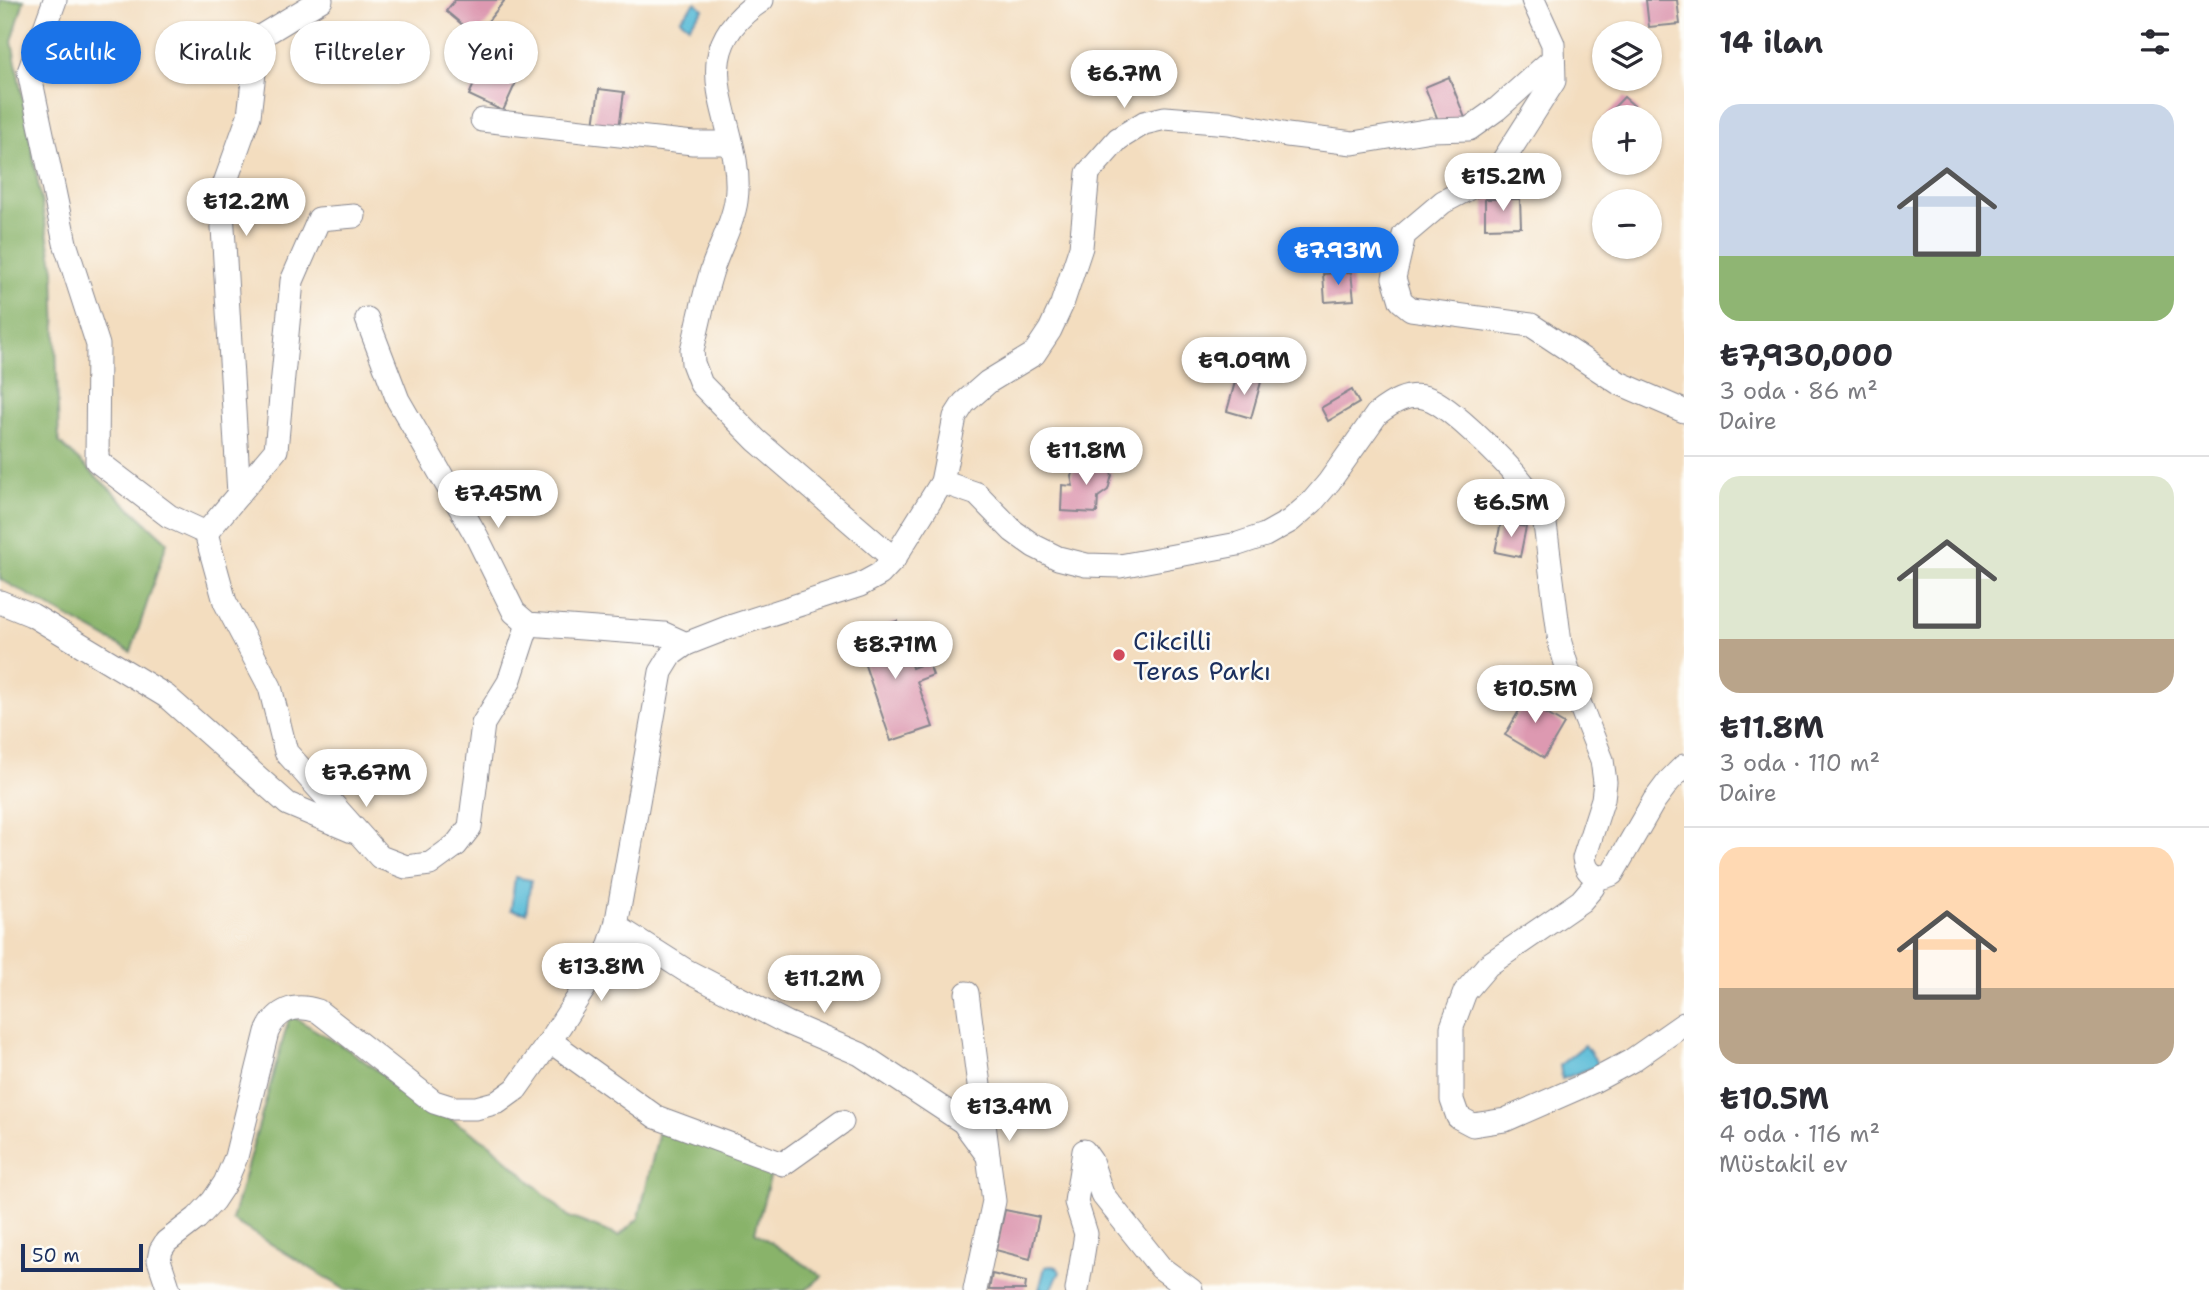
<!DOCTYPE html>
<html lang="tr">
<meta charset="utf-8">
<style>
:root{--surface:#fff;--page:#f2f2f3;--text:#2b2b33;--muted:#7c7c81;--line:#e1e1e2;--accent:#1a73e8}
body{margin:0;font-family:"Shantell Sans",sans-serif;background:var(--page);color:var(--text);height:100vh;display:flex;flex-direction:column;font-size:26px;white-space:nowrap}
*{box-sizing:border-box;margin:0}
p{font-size:23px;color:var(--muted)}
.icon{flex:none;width:38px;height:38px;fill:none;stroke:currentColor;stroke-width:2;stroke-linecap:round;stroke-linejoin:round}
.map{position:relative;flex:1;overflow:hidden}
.drawer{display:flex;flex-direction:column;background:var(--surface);width:525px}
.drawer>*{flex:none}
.top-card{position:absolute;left:21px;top:21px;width:665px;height:63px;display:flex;gap:14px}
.tools{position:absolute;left:1592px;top:21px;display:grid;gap:14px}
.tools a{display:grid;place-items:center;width:70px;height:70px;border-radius:50%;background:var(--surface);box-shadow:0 2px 5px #0004;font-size:35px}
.scale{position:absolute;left:21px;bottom:18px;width:122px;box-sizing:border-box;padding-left:7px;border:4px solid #1b2f5e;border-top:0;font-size:19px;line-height:24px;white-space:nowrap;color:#1b2f5e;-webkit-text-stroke:5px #fdfcf7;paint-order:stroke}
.price{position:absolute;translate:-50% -60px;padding:0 16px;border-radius:24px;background:#fff;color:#222;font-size:23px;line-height:46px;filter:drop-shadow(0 2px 4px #0008)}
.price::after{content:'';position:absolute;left:50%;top:42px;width:21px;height:16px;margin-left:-10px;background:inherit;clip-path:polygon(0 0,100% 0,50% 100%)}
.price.selected{background:var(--accent);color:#fff}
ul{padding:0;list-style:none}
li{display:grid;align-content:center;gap:14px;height:371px;padding:0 35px}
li+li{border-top:2px solid var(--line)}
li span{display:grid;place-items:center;height:217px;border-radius:21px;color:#555}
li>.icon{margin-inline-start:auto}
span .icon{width:126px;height:126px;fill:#fffc;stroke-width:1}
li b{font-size:30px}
h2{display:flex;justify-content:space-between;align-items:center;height:84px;padding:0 35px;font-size:30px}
.pill{padding:0 24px;border-radius:32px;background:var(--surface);box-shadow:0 2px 5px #0004;font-size:24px;line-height:63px}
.pill.selected{background:var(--accent);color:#fff}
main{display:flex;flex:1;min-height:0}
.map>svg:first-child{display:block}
</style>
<main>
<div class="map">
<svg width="1684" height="1290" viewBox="0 0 1684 1290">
<rect width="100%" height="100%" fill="#fdfcf7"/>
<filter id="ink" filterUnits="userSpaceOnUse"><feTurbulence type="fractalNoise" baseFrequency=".0143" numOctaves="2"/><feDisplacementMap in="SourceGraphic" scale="14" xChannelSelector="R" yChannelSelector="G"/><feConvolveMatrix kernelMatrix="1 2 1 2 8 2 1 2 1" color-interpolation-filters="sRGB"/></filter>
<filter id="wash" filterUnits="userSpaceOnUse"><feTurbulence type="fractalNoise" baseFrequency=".00686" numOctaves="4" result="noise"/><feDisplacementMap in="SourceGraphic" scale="28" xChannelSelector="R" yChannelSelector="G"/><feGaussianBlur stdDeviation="1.57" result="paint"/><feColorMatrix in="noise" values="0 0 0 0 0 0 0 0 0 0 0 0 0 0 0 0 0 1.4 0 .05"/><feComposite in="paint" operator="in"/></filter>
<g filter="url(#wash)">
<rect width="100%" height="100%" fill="#f3ddbf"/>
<g fill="#89b36a" stroke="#527164" stroke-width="2">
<polygon points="0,0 24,0 12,41 54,270 59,442 167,542 131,652 0,579"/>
<polygon points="290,1015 352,1052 400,1087 490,1144 569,1217 619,1236 639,1218 660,1126 773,1167 755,1232 822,1276 806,1290 346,1290 232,1220"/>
</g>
<g fill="#59bbd7" stroke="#3a759a" stroke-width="2">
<polygon points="696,2 703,9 689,26 680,19"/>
<polygon points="515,877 531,880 526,913 511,910"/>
<polygon points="1585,1045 1599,1065 1562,1079 1560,1065"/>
<polygon points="1052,1266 1057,1267 1060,1272 1051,1290 1039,1290 1045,1267"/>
</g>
<g id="blocks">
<g fill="#dd99b1">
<polygon points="455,0 505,0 476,36 446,11"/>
<polygon points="1646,0 1677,0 1680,24 1649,27"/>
<polygon points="483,64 517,80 503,111 469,95"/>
<polygon points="1449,77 1465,118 1441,128 1425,87"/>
<polygon points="599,89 624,92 619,128 594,125"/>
<polygon points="1624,97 1640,111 1634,117 1605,117 1605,127 1600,122"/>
<polygon points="1485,199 1520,199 1521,227 1485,228"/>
<polygon points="1351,272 1354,300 1325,302 1323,274"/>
<polygon points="1237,375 1261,382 1251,418 1227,411"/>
<polygon points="1352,390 1359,403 1328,421 1321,408"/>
<polygon points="1094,458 1103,461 1112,475 1108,490 1098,497 1097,513 1061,511 1062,485 1073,486 1071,476 1075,466 1083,459"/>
<polygon points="1501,522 1526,527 1520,557 1495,552"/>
<polygon points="897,621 912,668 928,662 933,675 917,681 933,727 891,741 855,636"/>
<polygon points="1533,687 1548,696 1540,710 1564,724 1544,758 1505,735"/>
<polygon points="1005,1210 1039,1217 1030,1259 996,1250"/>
<polygon points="992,1274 1026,1282 1025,1290 989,1290"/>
</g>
</g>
</g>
<g filter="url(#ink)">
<use href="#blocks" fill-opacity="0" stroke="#87868e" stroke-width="2"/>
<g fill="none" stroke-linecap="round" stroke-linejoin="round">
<defs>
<g id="minor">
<polyline points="55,0 29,72 65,243 98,345 97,461 169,516 206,533 225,602 270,687 286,752 380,857 406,867 430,864 456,845 470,827 483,724 509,682 528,624"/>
<path d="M 762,0 C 673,58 747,125 736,201 C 733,223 720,246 713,267 C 704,294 699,323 692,350 L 693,363 L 701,384 L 756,440 L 894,559"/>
<polyline points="1533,0 1553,44 1554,81 1494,175 1443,202 1404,235 1394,278 1401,301 1411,309 1531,325 1619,383 1684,411"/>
<polyline points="482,120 693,143 731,143"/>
<polyline points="367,319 398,400 477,537 514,612 528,624 664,634 686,644"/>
<path d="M 942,482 L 977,494 L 1013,531 L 1034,546 L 1058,558 L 1086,565 L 1120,566 L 1238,544 L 1265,535 L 1290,521 L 1312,502 L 1329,482 L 1377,414 C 1391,403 1408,392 1427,398 C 1450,405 1513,469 1528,490 C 1536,500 1540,512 1545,524 L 1560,643 L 1573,687 L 1602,760 L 1605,782 L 1603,799 L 1584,858 C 1586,874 1597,881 1612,874 L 1654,801 L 1669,781 L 1684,766"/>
<polyline points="239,494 221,194 249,116 258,38 321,0"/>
<polyline points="206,533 276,450 292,281 319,219 354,216"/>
<polyline points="0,602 32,615 166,696 288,804 352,831"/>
<polyline points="1596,877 1593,887 1581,901 1488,965 1465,992 1452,1027 1452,1100 1458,1117 1473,1125 1505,1120 1594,1081 1631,1061 1684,1024"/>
<polyline points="616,926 685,970 787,1023 860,1054 963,1122 988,1156"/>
<polyline points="967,993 994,1201 975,1290"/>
<polyline points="550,1041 656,1117 783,1164 842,1122"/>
<path d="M 169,1290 L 159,1260 L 161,1250 L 166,1242 L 197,1218 L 213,1201 L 225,1183 L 236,1157 L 267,1032 C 277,1010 294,1003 318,1011 L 434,1102 L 453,1108 L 476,1108 L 498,1102 L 516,1089 L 550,1041 L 607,953 L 616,926 L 661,672 L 672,654 L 686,644 L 727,628 L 860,585 L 880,574 L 894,559 L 942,482 L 955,417 L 964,403 L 988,382 L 1034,354 L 1050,330 L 1062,304 L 1081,247 L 1088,173 L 1118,139 L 1144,123 L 1165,118 L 1229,123 L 1287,135 L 1353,143 L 1431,130 L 1469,129 L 1497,109 L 1553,59"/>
<polyline points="1077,1290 1086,1234 1076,1202 1084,1151 1091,1161 1102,1194 1161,1268 1191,1290"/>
</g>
</defs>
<use href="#minor" stroke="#87868e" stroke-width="25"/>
<use href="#minor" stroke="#fff" stroke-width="23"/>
</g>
</g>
<circle fill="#d1495b" stroke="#fdfcf7" stroke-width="2.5" cx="1119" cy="655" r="7"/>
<g text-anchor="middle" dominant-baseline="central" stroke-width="5" stroke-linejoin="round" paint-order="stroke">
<g font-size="26" fill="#1b2f5e" stroke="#fdfcf7" text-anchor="start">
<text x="1133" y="640">Cikcilli<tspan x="1133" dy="30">Teras Parkı</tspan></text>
</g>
</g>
</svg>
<div class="tools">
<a><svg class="icon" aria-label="layers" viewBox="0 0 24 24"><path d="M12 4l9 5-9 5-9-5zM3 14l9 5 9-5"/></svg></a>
<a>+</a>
<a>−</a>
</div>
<div class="scale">50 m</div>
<b class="price" style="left:1124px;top:110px">₺6.7M</b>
<b class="price" style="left:1503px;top:213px">₺15.2M</b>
<b class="price" style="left:246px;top:238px">₺12.2M</b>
<b class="price selected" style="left:1338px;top:287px">₺7.93M</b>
<b class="price" style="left:1244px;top:397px">₺9.09M</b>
<b class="price" style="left:1086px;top:487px">₺11.8M</b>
<b class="price" style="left:498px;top:530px">₺7.45M</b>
<b class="price" style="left:1511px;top:539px">₺6.5M</b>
<b class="price" style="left:895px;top:681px">₺8.71M</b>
<b class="price" style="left:1535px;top:725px">₺10.5M</b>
<b class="price" style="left:366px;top:809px">₺7.67M</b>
<b class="price" style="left:601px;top:1003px">₺13.8M</b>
<b class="price" style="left:824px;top:1015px">₺11.2M</b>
<b class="price" style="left:1009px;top:1143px">₺13.4M</b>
<div class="top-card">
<a class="pill selected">Satılık</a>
<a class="pill">Kiralık</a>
<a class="pill">Filtreler</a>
<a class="pill">Yeni</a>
</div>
</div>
<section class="drawer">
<h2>14 ilan<svg class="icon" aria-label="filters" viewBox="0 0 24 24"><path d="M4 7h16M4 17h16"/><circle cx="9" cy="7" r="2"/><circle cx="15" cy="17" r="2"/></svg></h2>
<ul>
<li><span style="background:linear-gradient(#c9d6e8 70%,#8fb573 0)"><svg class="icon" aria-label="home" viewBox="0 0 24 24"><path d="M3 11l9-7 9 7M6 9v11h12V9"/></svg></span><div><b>₺7,930,000</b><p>3 oda · 86 m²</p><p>Daire</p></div></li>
<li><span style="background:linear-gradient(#dfe7d0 75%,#b9a48a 0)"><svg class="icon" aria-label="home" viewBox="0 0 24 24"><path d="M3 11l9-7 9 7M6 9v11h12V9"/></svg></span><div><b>₺11.8M</b><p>3 oda · 110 m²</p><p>Daire</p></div></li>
<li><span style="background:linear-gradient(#ffd9b3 65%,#b9a48a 0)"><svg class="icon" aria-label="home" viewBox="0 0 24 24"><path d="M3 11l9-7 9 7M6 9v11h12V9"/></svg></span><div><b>₺10.5M</b><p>4 oda · 116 m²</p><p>Müstakil ev</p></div></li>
</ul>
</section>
</main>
